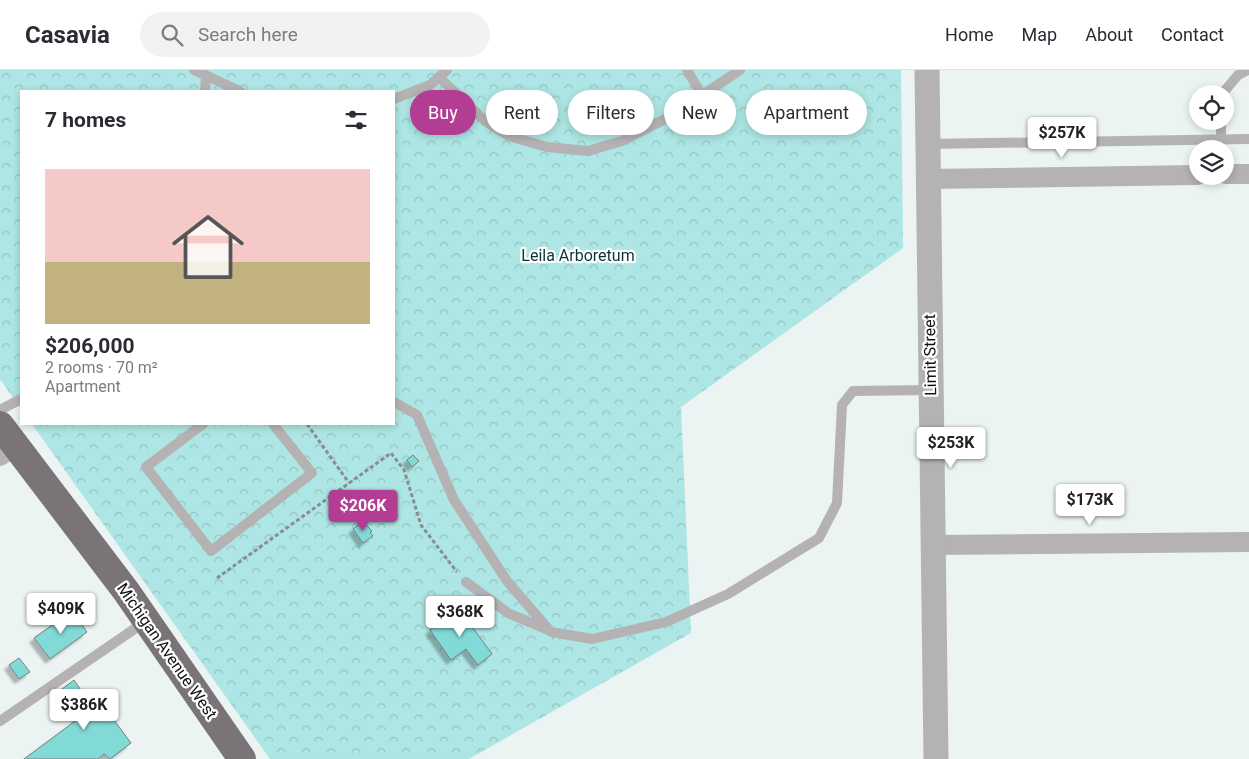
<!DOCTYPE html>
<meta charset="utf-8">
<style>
:root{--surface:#fff;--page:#f2f2f3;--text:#2b2b33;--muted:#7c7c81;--line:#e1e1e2;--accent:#b33d93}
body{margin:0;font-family:Roboto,sans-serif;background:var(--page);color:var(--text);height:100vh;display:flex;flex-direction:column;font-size:19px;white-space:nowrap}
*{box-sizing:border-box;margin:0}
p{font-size:16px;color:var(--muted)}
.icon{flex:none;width:28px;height:28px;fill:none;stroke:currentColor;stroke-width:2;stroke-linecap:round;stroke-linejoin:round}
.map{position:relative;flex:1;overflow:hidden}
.side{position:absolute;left:20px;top:20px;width:375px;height:335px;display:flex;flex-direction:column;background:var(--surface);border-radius:0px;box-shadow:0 2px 8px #0003}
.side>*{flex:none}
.hud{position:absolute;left:410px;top:20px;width:475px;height:45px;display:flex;gap:10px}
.fabs{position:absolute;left:1189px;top:15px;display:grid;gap:10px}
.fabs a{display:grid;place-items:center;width:45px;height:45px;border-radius:50%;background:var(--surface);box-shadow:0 2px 8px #0003;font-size:25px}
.price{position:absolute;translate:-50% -42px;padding:0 11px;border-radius:5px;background:#fff;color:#222;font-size:16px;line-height:32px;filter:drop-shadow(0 1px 2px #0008)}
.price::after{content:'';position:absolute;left:50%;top:30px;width:15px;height:11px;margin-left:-8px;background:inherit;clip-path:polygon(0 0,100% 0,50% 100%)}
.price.active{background:var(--accent);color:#fff}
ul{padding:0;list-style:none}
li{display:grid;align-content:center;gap:10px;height:265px;padding:0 25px}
li span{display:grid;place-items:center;height:155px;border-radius:0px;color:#555}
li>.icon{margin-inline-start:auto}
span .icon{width:90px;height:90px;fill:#fffc;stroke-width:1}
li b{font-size:21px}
h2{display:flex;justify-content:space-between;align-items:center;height:60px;padding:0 25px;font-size:21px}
.pill{padding:0 18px;border-radius:22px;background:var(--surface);box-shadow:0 2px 8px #0003;font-size:18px;line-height:45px}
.pill.active{background:var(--accent);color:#fff}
header{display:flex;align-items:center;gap:30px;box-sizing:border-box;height:70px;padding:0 25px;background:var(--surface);border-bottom:1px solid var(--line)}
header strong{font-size:24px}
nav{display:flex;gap:28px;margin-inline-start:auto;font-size:18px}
.search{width:350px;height:45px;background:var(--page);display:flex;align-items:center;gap:12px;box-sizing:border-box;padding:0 18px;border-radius:28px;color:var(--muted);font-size:19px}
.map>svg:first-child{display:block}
</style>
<header>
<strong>Casavia</strong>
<div class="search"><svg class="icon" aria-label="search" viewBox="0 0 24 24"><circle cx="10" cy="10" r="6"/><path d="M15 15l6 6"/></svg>Search here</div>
<nav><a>Home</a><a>Map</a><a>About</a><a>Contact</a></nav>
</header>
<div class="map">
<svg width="1249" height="689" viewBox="0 0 1249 689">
<defs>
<pattern id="park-crowns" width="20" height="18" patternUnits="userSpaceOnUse" patternTransform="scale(1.25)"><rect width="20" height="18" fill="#ade6e4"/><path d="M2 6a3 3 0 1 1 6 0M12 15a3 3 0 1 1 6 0" fill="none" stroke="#94c4c3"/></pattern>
<filter id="shadow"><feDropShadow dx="-4.5" dy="4.5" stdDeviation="1" flood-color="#0004"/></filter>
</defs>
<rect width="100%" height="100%" fill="#ebf4f3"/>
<polygon fill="url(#park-crowns)" points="0,0 901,0 903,178 681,337 691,563 469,689 270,689 32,354 394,354 394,21 21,21 21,339 0,309"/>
<g fill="#82dad7" stroke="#777f7f" filter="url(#shadow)">
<polygon points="413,385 419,391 412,397 407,390"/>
<polygon points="363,452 372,461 370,462 373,466 363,473 353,459"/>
<polygon points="459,539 492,584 478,595 466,579 451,590 430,560"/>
<polygon points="72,541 87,562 50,589 34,568"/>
<polygon points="19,588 30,602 19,609 9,595"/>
<polygon points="74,610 89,632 96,626 131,673 110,689 104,684 98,689 24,689 78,649 58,622"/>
</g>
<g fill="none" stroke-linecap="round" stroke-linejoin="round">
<g stroke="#888e8d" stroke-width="3" stroke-dasharray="4 2.5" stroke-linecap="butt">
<polyline points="307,354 349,413"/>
<polyline points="217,508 391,383 404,400 421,455 457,502"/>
</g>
<g stroke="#b5b2b4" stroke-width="10">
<polyline points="194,0 240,21"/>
<polyline points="687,0 702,25"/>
<polyline points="439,7 485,51 509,66 547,77 588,81 622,71 669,47 740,0"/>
<polyline points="205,21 206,6"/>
<polyline points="1222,24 1238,5 1248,0"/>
<polyline points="394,29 430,15 447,0"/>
<polyline points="1221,70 1221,51"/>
<polyline points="928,74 1249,69"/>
<polyline points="394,332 417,345 454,430 507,511 551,562 592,569 666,552 728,524 819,468 837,433 842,335 853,321 930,320"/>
<polyline points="0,340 21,329"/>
<polyline points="203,354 146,397 211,481 312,403 273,354"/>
<polyline points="466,512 508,543 548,560"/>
<polyline points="0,651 146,551"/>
</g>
<g stroke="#b5b2b4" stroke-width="20">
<polyline points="1225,104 1249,104"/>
<polyline points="928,109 1198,105"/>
<polyline points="0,386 15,376"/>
<polyline points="932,475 1249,472"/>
</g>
<polyline stroke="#b5b2b4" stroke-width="25" points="927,0 936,689"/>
<polyline stroke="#7a7478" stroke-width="28" points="0,355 126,521 242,689"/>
</g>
<g text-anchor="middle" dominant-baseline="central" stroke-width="4.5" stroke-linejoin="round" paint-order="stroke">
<g font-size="16" fill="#083534" stroke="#fff">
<text x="578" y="185">Leila Arboretum</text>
</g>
<g font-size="16" fill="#0e1111" stroke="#fff">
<text transform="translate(930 285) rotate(-91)">Limit Street</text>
<text transform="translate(167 581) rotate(55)">Michigan Avenue West</text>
</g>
</g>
</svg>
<div class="fabs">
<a><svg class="icon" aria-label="locate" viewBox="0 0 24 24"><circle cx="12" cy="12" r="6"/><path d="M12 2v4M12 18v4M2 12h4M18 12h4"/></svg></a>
<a><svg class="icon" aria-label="layers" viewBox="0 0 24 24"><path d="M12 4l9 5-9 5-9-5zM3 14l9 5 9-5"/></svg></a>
</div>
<b class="price" style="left:1062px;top:89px">$257K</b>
<b class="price" style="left:951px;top:399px">$253K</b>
<b class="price" style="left:1090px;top:456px">$173K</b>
<b class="price active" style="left:363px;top:462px">$206K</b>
<b class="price" style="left:61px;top:565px">$409K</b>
<b class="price" style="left:460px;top:568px">$368K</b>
<b class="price" style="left:84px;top:661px">$386K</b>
<div class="hud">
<a class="pill active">Buy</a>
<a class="pill">Rent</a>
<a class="pill">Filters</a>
<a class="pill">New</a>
<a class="pill">Apartment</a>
</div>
<section class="side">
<h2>7 homes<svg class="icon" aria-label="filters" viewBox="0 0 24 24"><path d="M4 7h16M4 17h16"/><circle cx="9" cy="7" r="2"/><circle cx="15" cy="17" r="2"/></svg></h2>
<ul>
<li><span style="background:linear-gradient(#f6c9c9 60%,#c2b280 0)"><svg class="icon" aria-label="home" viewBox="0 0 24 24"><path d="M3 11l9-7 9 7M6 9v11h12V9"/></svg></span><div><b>$206,000</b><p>2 rooms · 70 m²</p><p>Apartment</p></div></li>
</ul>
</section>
</div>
